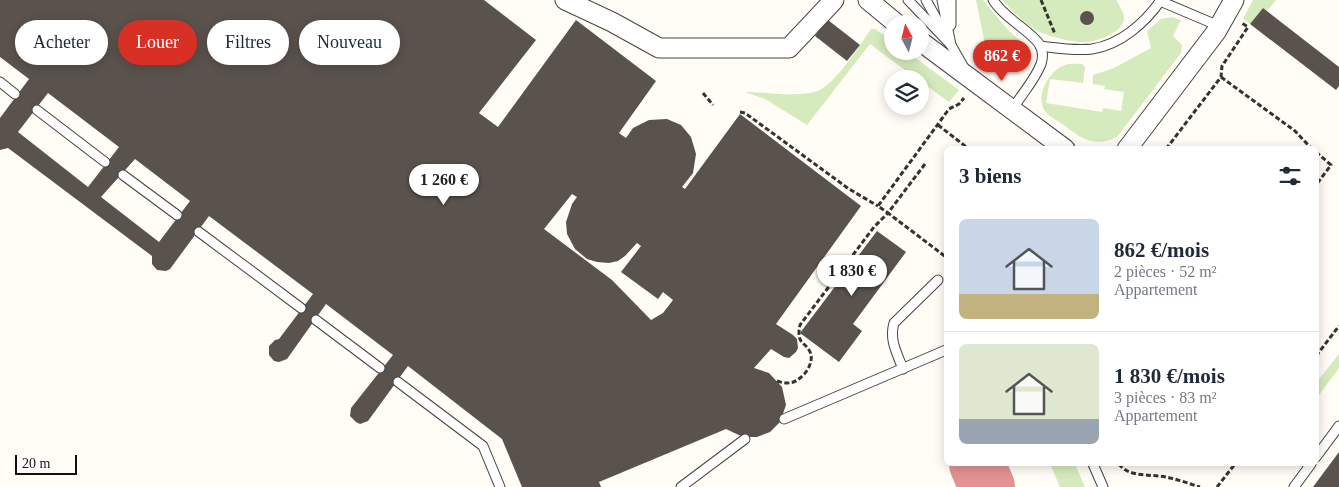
<!DOCTYPE html>
<html lang="fr">
<meta charset="utf-8">
<style>
:root{--surface:#fff;--page:#f6f6f7;--text:#1f2937;--muted:#747a83;--line:#e0e1e3;--accent:#d93025}
body{margin:0;font-family:Georgia,serif;background:var(--page);color:var(--text);height:100vh;display:flex;flex-direction:column;font-size:19px;white-space:nowrap}
*{box-sizing:border-box;margin:0}
p{font-size:16px;color:var(--muted)}
.icon{flex:none;width:28px;height:28px;fill:none;stroke:currentColor;stroke-width:2;stroke-linecap:round;stroke-linejoin:round}
.map{position:relative;flex:1;overflow:hidden}
.sheet{position:absolute;left:944px;top:146px;width:375px;height:320px;display:flex;flex-direction:column;background:var(--surface);border-radius:8px;box-shadow:0 2px 12px #0003}
.sheet>*{flex:none}
.hud{position:absolute;left:15px;top:20px;width:475px;height:45px;display:flex;gap:10px}
.needle{width:32px;rotate:353deg}
.buttons{position:absolute;left:884px;top:15px;display:grid;gap:10px}
.buttons a{display:grid;place-items:center;width:45px;height:45px;border-radius:50%;background:var(--surface);box-shadow:0 2px 12px #0003;font-size:25px}
.scale{position:absolute;left:15px;bottom:12px;width:62px;box-sizing:border-box;padding-left:5px;border:2px solid #111;border-top:0;font-size:14px;line-height:18px;white-space:nowrap;color:#111;-webkit-text-stroke:4px #fff;paint-order:stroke}
.price{position:absolute;translate:-50% -42px;padding:0 11px;border-radius:18px;background:#fff;color:#222;font-size:16px;line-height:32px;filter:drop-shadow(0 1px 2px #0008)}
.price::after{content:'';position:absolute;left:50%;top:30px;width:15px;height:11px;margin-left:-8px;background:inherit;clip-path:polygon(0 0,100% 0,50% 100%)}
.price.on{background:var(--accent);color:#fff}
ul{padding:0;list-style:none}
li{display:flex;align-items:center;gap:15px;height:125px;padding:0 15px}
li+li{border-top:1px solid var(--line)}
li span{display:grid;place-items:center;flex:none;width:140px;height:100px;border-radius:8px;color:#555}
li>.icon{margin-inline-start:auto}
span .icon{width:60px;height:60px;fill:#fffc;stroke-width:1}
li b{font-size:21px}
h2{display:flex;justify-content:space-between;align-items:center;height:60px;padding:0 15px;font-size:21px}
.chip{padding:0 18px;border-radius:22px;background:var(--surface);box-shadow:0 2px 12px #0003;font-size:18px;line-height:45px}
.chip.on{background:var(--accent);color:#fff}
.map>svg:first-child{display:block}
</style>
<div class="map">
<svg width="1339" height="487" viewBox="0 0 1339 487">
<rect width="100%" height="100%" fill="#fffdf5"/>
<g fill="#d5ebbd">
<polygon points="976,0 983,0 1008,30 1023,43 1010,61 990,69"/>
<path d="M 1002,0 L 1116,0 C 1119,5 1124,12 1124,18 C 1124,32 1099,41 1087,42 C 1075,43 1056,38 1045,34 C 1028,28 1014,13 1002,0 Z"/>
<polygon points="1253,0 1276,0 1267,11 1263,8 1250,24 1243,19"/>
<path d="M 1172,17 L 1181,20 L 1173,36 L 1182,45 L 1181,53 L 1117,137 C 1092,149 1080,137 1061,123 C 1056,120 1048,116 1045,111 C 1035,97 1048,72 1063,66 C 1068,63 1076,64 1082,64 L 1085,67 L 1083,83 L 1050,79 L 1046,103 L 1102,112 L 1103,108 L 1121,111 L 1124,92 L 1104,89 L 1105,86 L 1093,84 L 1093,75 L 1114,68 L 1151,48 L 1147,31 L 1161,19 Z"/>
<path d="M 871,29 L 875,29 L 892,41 L 892,51 L 906,51 L 959,90 L 949,102 L 920,81 L 920,79 L 917,79 L 870,44 L 807,125 L 765,99 L 745,92 C 767,92 793,97 815,92 C 833,88 860,45 871,29 Z"/>
<polygon points="1339,354 1339,368 1316,399 1316,383"/>
<polygon points="1050,464 1075,464 1085,487 1060,487"/>
</g>
<g fill="none" stroke-linecap="round" stroke-linejoin="round">
<polyline stroke="#e29292" stroke-width="56" points="977,464 987,487"/>
</g>
<g fill="#5a524d" fill-rule="evenodd">
<path d="M 0,0 L 484,0 L 536,40 L 479,113 L 498,127 L 576,20 L 656,81 L 619,133 L 626,138 L 633,128 L 649,120 L 667,119 L 681,125 L 691,137 L 696,154 L 693,173 L 682,187 L 685,189 L 740,114 L 861,206 L 776,324 L 793,335 L 797,339 L 798,348 L 796,352 L 789,358 L 784,357 L 771,349 L 754,368 L 769,373 L 782,387 L 786,405 L 780,422 L 770,432 L 757,437 L 743,437 L 726,429 L 599,482 L 601,487 L 522,487 L 502,439 L 408,366 L 368,421 L 360,424 L 356,422 L 350,416 L 351,408 L 393,355 L 326,304 L 287,359 L 279,362 L 274,361 L 269,355 L 269,346 L 275,340 L 279,339 L 313,294 L 209,216 L 170,269 L 166,271 L 157,270 L 152,264 L 152,256 L 8,148 L 0,150 L 0,118 L 29,79 L 0,57 ZM 48,93 L 119,147 L 88,187 L 18,132 ZM 135,159 L 190,201 L 159,242 L 101,197 ZM 572,194 L 577,197 L 572,204 L 566,222 L 567,234 L 575,249 L 587,259 L 597,262 L 609,263 L 618,261 L 625,256 L 637,243 L 641,246 L 621,272 L 658,299 L 663,292 L 673,300 L 663,313 L 651,320 L 612,280 L 544,229 Z"/>
<polygon points="1263,8 1339,67 1339,86 1336,90 1250,24"/>
<circle cx="1087" cy="18" r="7"/>
<polygon points="828,20 860,45 847,61 815,36"/>
<polygon points="877,231 906,252 853,324 862,331 839,362 800,333"/>
<polygon points="1339,452 1339,487 1313,487"/>
</g>
<g fill="none" stroke-linecap="round" stroke-linejoin="round">
<defs>
<g id="lane">
<polyline points="908,0 951,45"/>
<polyline points="926,0 946,36"/>
<polyline points="942,0 951,45 963,66"/>
<path d="M 993,0 C 1004,18 1031,31 1040,45 C 1043,51 1043,58 1041,64 C 1035,80 1021,95 1012,110"/>
<polyline points="1160,1 1219,26"/>
<polyline points="951,25 951,0"/>
<path d="M 1040,46 C 1057,48 1075,51 1092,49 C 1120,45 1145,23 1161,0"/>
<polyline points="0,82 15,94"/>
<polyline points="37,110 105,162"/>
<polyline points="123,175 177,215"/>
<polyline points="199,232 301,308"/>
<polyline points="316,320 380,368"/>
<path d="M 903,369 C 897,353 889,340 894,323 L 938,280"/>
<polyline points="398,382 483,446 500,487"/>
<polyline points="784,419 946,350"/>
<polyline points="1316,457 1339,426"/>
<polyline points="1093,464 1103,487"/>
<polyline points="681,487 745,439"/>
<polyline points="1294,487 1311,464"/>
</g>
<g id="street">
<polyline points="565,0 612,22 659,48 789,48 834,0"/>
<polyline points="868,0 897,24"/>
<polyline points="920,41 1065,149"/>
<polyline points="1127,149 1216,32 1234,0"/>
</g>
</defs>
<use href="#lane" stroke="#444" stroke-width="11"/>
<use href="#street" stroke="#444" stroke-width="21"/>
<g stroke="#333" stroke-width="3" stroke-dasharray="5 2.5" stroke-linecap="butt">
<polyline points="1041,0 1055,34"/>
<polyline points="1221,77 1295,131 1312,149"/>
<polyline points="703,93 713,105"/>
<polyline points="740,112 745,113 849,189 878,206"/>
<polyline points="938,125 969,149"/>
<polyline points="1166,149 1221,77 1222,66 1248,27 1242,23"/>
<polyline points="1316,152 1331,165 1316,185"/>
<polyline points="925,164 888,213 946,257"/>
<polyline points="1316,356 1339,326"/>
<path d="M 777,381 C 786,384 793,384 800,378 C 808,372 815,359 809,350 C 807,346 803,344 801,341 C 798,336 799,330 800,325 L 874,227 L 888,213 L 878,206 L 949,109 L 959,104 L 964,98"/>
<path d="M 1119,464 C 1130,479 1154,473 1170,478 C 1180,480 1190,484 1200,487"/>
<polyline points="1217,487 1235,464"/>
</g>
<use href="#lane" stroke="#fff" stroke-width="9"/>
<use href="#street" stroke="#fff" stroke-width="19"/>
</g>
</svg>
<div class="buttons">
<a><svg class="needle" viewBox="-14 -14 28 28"><path d="M0-13l5 13h-10z" fill="#e53935"/><path d="M0 13l5-13h-10z" fill="#747a83"/></svg></a>
<a><svg class="icon" aria-label="layers" viewBox="0 0 24 24"><path d="M12 4l9 5-9 5-9-5zM3 14l9 5 9-5"/></svg></a>
</div>
<div class="scale">20 m</div>
<b class="price on" style="left:1002px;top:82px">862 €</b>
<b class="price" style="left:444px;top:206px">1 260 €</b>
<b class="price" style="left:852px;top:297px">1 830 €</b>
<div class="hud">
<a class="chip">Acheter</a>
<a class="chip on">Louer</a>
<a class="chip">Filtres</a>
<a class="chip">Nouveau</a>
</div>
<section class="sheet">
<h2>3 biens<svg class="icon" aria-label="filters" viewBox="0 0 24 24"><path d="M4 7h16M4 17h16"/><circle cx="9" cy="7" r="2"/><circle cx="15" cy="17" r="2"/></svg></h2>
<ul>
<li><span style="background:linear-gradient(#c9d6e8 75%,#c2b280 0)"><svg class="icon" aria-label="home" viewBox="0 0 24 24"><path d="M3 11l9-7 9 7M6 9v11h12V9"/></svg></span><div><b>862 €/mois</b><p>2 pièces · 52 m²</p><p>Appartement</p></div></li>
<li><span style="background:linear-gradient(#dfe7d0 75%,#9aa5b1 0)"><svg class="icon" aria-label="home" viewBox="0 0 24 24"><path d="M3 11l9-7 9 7M6 9v11h12V9"/></svg></span><div><b>1 830 €/mois</b><p>3 pièces · 83 m²</p><p>Appartement</p></div></li>
</ul>
</section>
</div>
